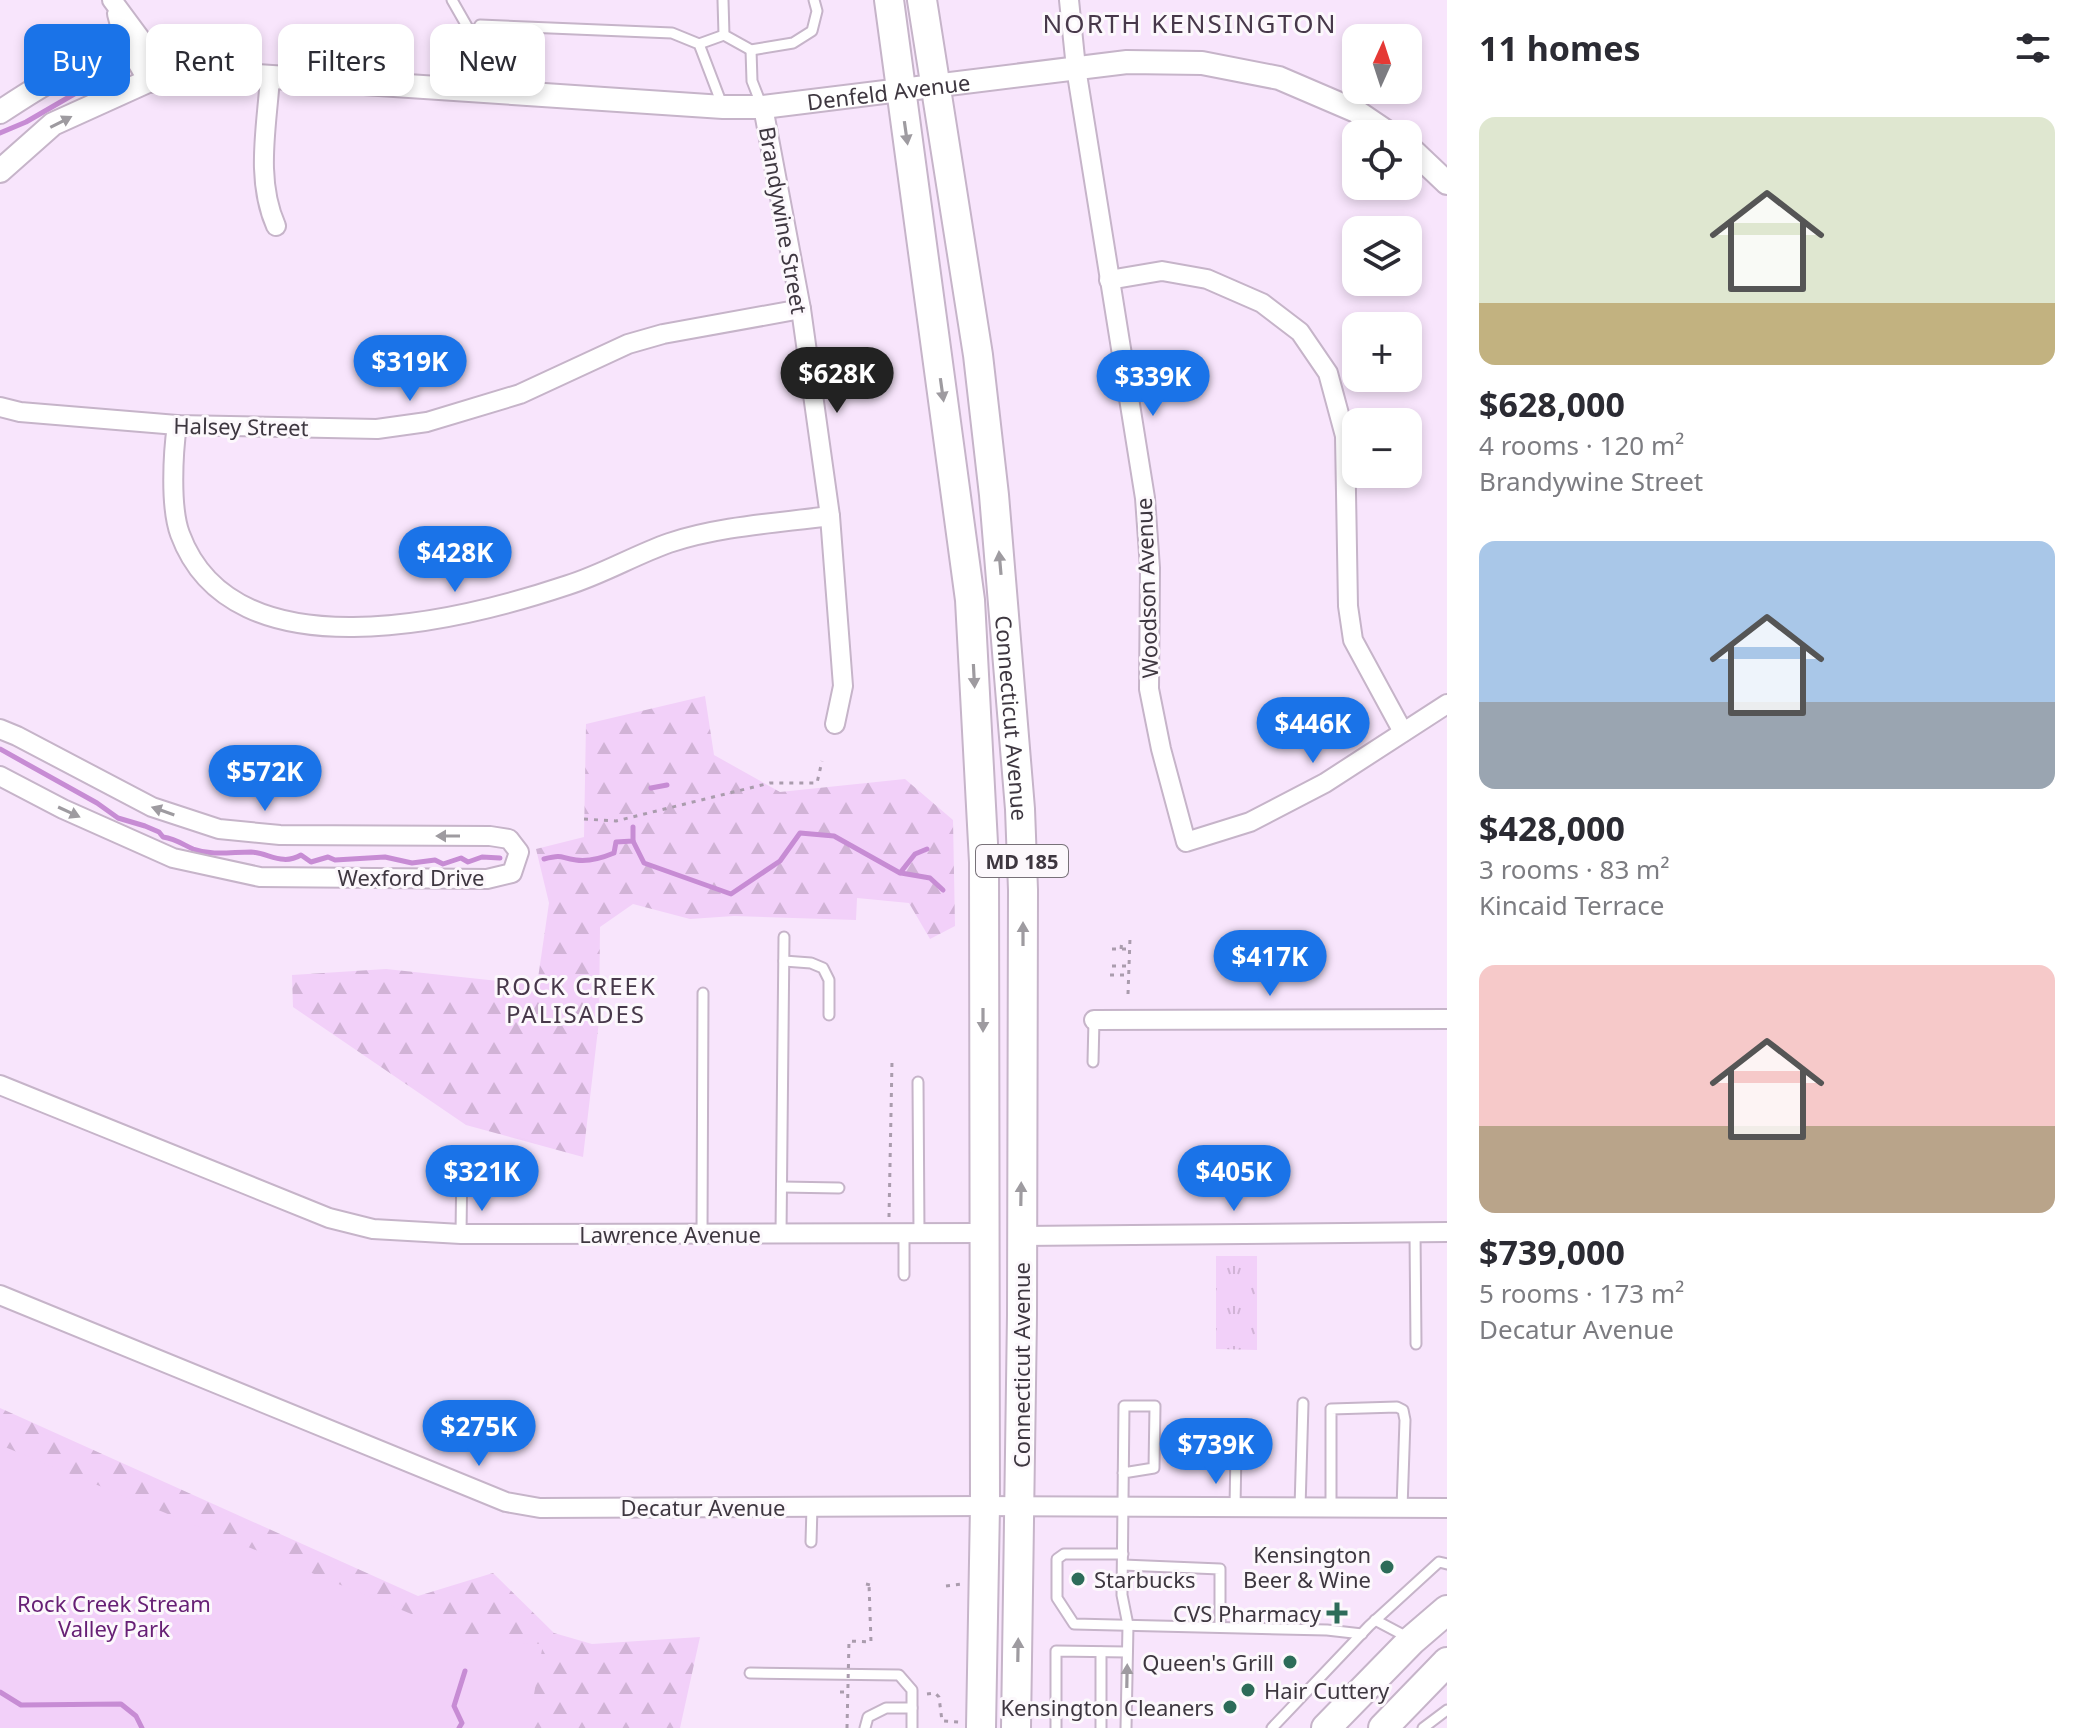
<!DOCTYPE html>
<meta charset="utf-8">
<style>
:root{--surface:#fff;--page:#f7f7f7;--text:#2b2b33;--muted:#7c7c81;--accent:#1a73e8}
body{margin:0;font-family:"Noto Sans",sans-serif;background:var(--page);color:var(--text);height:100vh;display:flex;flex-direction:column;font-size:30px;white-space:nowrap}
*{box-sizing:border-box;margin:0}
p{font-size:26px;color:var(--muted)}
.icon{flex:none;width:44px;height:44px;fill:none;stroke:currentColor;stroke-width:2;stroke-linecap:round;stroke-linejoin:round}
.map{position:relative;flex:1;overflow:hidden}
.details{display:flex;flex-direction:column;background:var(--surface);width:640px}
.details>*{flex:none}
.hud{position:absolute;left:24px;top:24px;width:760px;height:72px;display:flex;gap:16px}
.needle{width:52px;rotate:3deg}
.tools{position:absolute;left:1342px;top:24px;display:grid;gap:16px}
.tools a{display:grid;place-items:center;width:80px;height:80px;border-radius:16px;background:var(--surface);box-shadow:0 4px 12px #0003;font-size:40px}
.price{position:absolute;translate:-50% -68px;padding:0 18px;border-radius:28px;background:var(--accent);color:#fff;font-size:26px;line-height:52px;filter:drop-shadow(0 2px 4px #0008)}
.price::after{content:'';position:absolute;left:50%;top:48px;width:24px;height:18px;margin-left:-12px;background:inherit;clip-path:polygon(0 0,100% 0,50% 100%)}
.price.current{background:#222;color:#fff}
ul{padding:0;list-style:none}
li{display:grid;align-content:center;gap:16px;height:424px;padding:0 32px}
li span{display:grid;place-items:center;height:248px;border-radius:16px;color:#555}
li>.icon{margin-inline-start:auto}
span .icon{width:144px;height:144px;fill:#fffc;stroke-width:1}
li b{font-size:34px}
h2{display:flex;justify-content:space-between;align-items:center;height:96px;padding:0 32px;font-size:34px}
.chip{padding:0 28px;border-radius:16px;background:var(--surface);box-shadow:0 4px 12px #0003;font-size:28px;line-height:72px}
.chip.current{background:var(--accent);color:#fff}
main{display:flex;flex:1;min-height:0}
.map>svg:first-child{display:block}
</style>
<main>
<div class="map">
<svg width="1447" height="1728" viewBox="0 0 1447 1728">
<defs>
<pattern id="grass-tufts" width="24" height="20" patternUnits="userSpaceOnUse" patternTransform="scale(2)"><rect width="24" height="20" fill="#f2d0f9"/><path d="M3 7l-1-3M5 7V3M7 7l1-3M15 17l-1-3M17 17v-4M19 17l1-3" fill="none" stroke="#d1b3d6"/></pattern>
<pattern id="forest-firs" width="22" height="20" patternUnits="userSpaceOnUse" patternTransform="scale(2)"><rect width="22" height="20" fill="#f2d0f9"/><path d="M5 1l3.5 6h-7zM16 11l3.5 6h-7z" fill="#d1b3d6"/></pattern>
</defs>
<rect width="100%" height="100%" fill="#f8e5fc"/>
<polygon fill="url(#grass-tufts)" points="1216,1256 1257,1256 1257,1350 1216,1349"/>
<g fill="url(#forest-firs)">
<polygon points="705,696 714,755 780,792 905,779 953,820 955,926 930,939 909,903 857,898 856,920 734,916 690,919 633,904 600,927 599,1021 583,1157 466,1125 293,1007 292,975 386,969 537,985 549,903 536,849 584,837 586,724"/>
<polygon points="0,1408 418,1596 493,1573 554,1633 592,1644 700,1637 680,1728 0,1728"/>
</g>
<polygon fill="#f2d0f9" points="0,1445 477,1641 543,1644 528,1728 0,1728"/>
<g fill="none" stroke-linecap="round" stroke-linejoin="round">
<g stroke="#c78cd4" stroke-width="5">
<polyline points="0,133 26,122 76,93 122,74"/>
<path d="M 0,749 L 97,803 L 118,818 L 145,826 L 159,832 L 163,837 C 176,839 182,844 193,849 C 213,856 231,852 251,852 C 269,853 282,866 301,855 L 311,862 L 328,857 L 335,860 L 385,857 L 412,863 L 435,860 L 443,864 L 461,858 L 468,862 L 482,857 L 500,858"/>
<polyline points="651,788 667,785"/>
<polyline points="633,841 644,863 731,894 780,861 800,833 834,836 900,873 915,854 927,849"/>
<path d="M 544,859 C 565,854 559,858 576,860 C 589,862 602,858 614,853 L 616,842 L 633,841 L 633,827"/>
<polyline points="901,873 930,878 943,890"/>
<polyline points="0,1692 21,1705 121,1704 136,1716 142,1728"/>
<polyline points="459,1728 462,1723 454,1706 465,1671"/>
</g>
<defs>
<g id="service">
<polyline points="452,0 472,35"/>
<polyline points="723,0 724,35 751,50 793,43 812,31 817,11 814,0"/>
<polyline points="699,44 724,35"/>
<polyline points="751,50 752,81 761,104"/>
<polyline points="464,88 466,47 480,25 672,33 699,44 723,107"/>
<polyline points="784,961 811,963 823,968 829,980 829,1015"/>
<polyline points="1093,1062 1094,1020"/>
<polyline points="918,1082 919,1233"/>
<polyline points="782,1187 839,1188"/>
<polyline points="1415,1232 1416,1344"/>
<polyline points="461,1234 462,1158"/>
<polyline points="702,1234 703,993"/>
<polyline points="781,1234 784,937"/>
<polyline points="904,1234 904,1275"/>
<polyline points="1193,1451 1236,1451 1235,1507"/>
<polyline points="1123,1473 1154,1468 1155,1406 1124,1406 1122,1595 1128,1625 1126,1728"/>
<polyline points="1300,1508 1303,1403"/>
<polyline points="1331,1508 1331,1409 1397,1407 1403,1410 1405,1420 1402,1508"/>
<polyline points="811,1542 812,1507"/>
<polyline points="1123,1554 1064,1554 1057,1559 1057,1598 1074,1624 1327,1630 1362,1634"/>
<polyline points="1123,1565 1220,1569 1220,1627"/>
<polyline points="1375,1620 1409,1638"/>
<polyline points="750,1673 899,1675 912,1690 912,1728"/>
<polyline points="865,1728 868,1717 886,1708 912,1708"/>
<polyline points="1056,1728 1056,1651 1127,1652"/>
<polyline points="1101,1728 1101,1652"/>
<polyline points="1272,1728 1369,1626 1439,1562 1447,1564"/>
<polyline points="1423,1728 1447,1710"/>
</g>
<g id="minor">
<polyline points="112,0 152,54 166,77"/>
<polyline points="1069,0 1076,68 1145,498 1150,568 1149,689 1161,749 1186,842 1250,822 1325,783 1447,704"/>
<polyline points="117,14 124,40 148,81"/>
<path d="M 270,77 C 267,126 255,179 276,226"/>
<polyline points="763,107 801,309 830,516 843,686 835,724"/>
<polyline points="1109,280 1162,271 1207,279 1262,303 1300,332 1328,373 1345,436 1348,606 1353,640 1403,732"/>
<polyline points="0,407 20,412 177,425 377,429 427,422 520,394 628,344 663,334 801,309"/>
<path d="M 177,425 C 173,453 170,507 180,534 C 233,678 460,621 568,585 C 603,574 635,555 669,543 C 720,526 778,523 830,516"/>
<polyline points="0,729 17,736 152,807 219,829 280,835 490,836 509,839 519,852 512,873 487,879 260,877 173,858 63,809 0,776"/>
<polyline points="1094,1020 1447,1019"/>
<polyline points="0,1085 329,1218 373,1229 461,1234 984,1233"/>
<polyline points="1021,1236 1447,1232"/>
<polyline points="0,1295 506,1502 540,1508 985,1506 1447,1508"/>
</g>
<g id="tertiary">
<path d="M 0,112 C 82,58 123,35 221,71"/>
<polyline points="1408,146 1447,183"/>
<path id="s1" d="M 0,171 L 53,124 L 148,81 L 229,74 L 723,107 L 763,107 L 1127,62 L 1202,63 L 1279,78 L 1356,111 L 1390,134"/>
</g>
<g id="primary">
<polyline points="889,0 970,600 984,862 985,1506 981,1728"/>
<path id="s2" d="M 922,0 L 978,355 L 994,495 L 1020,809 L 1023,890 L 1022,1315 L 1016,1728"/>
<polyline points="1326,1728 1412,1640 1447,1610"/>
<polyline points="1383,1728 1447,1662"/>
</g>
</defs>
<use href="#service" stroke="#c6b4c9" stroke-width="13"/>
<use href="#minor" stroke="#c6b4c9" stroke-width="22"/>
<use href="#tertiary" stroke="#c6b4c9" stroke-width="26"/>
<use href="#primary" stroke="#c6b4c9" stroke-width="32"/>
<g stroke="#aa9cad" stroke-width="3" stroke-dasharray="4 6" stroke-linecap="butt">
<polyline points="584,819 616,821 770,783 817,783 822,761"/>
<polyline points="1112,949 1129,949"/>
<polyline points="1121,949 1122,940"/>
<polyline points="1112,966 1129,966"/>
<polyline points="1110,975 1128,975"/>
<polyline points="1128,994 1130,938"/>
<polyline points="889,1217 892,1061"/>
<polyline points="866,1584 875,1586"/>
<polyline points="946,1586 963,1584"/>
<polyline points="840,1692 847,1692"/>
<polyline points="927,1694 935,1693 939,1697 942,1721 960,1722"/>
</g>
<use href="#service" stroke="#fff" stroke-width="9"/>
<use href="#minor" stroke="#fff" stroke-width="18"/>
<use href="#tertiary" stroke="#fff" stroke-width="22"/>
<use href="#primary" stroke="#fff" stroke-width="28"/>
<polyline stroke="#aa9cad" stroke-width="3" stroke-dasharray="4 6" stroke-linecap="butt" points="847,1728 849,1641 871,1642 869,1584"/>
</g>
<defs><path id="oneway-solid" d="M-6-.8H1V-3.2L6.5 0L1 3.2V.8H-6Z" transform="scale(2)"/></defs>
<g fill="#9e9ba0">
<use href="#oneway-solid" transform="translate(61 122) rotate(-27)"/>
<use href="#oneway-solid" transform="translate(906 133) rotate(82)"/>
<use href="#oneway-solid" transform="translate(942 390) rotate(82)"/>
<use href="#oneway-solid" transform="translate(1000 563) rotate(-95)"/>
<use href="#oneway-solid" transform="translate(974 676) rotate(87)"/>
<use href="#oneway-solid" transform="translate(163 811) rotate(-161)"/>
<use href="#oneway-solid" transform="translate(69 812) rotate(25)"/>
<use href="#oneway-solid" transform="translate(448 836) rotate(-180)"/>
<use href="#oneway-solid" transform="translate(1023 934) rotate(-90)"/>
<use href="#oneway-solid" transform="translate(983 1020) rotate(90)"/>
<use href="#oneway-solid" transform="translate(1021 1194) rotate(-89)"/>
<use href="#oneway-solid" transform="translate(1018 1650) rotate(-89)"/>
<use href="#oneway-solid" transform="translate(1127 1676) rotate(-89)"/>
</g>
<g fill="#2d6c59" stroke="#fcf8fc" stroke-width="3">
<circle cx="1387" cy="1567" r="8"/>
<circle cx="1078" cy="1579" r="8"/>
<path d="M1333 1601h8v8h8v8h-8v8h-8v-8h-8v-8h8z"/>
<circle cx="1290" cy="1662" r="8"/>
<circle cx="1248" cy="1690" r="8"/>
<circle cx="1230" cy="1707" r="8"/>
</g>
<g text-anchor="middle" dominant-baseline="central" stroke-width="6" stroke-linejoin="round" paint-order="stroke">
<rect fill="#fcf8fc" stroke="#777178" stroke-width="2" x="976" y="845" width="92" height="32" rx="6"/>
<g font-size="20" font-weight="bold" fill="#3e3740">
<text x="1022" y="861">MD 185</text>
</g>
<g font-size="22" fill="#3e3740" stroke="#fcf8fc">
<text stroke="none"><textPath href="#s1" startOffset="918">Denfeld Avenue</textPath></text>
<text transform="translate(784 220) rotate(80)">Brandywine Street</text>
<text transform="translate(241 426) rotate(1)">Halsey Street</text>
<text transform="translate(1146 588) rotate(-92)">Woodson Avenue</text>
<text stroke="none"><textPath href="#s2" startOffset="724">Connecticut Avenue</textPath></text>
<text x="411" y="877">Wexford Drive</text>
<text x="670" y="1234">Lawrence Avenue</text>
<text transform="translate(1021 1365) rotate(-90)">Connecticut Avenue</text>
<text x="703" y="1507">Decatur Avenue</text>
</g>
<g font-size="22" fill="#3e3740" stroke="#fcf8fc" text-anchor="end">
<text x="1371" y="1554">Kensington<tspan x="1371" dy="25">Beer &amp; Wine</tspan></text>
<text x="1094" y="1579" text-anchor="start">Starbucks</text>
<text x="1321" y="1613">CVS Pharmacy</text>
<text x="1274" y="1662">Queen's Grill</text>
<text x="1264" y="1690" text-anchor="start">Hair Cuttery</text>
<text x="1214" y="1707">Kensington Cleaners</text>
</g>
<g font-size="22" fill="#672075" stroke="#fcf8fc">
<text x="114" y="1603">Rock Creek Stream<tspan x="114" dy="25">Valley Park</tspan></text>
</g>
<g font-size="24" letter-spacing="2" fill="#47384a" stroke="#fcf8fc">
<text x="576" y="985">ROCK CREEK<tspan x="576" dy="28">PALISADES</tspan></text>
</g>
<g font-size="26" letter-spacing="2" fill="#47384a" stroke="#fcf8fc">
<text x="1190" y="23">NORTH KENSINGTON</text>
</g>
</g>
</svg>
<div class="tools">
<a><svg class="needle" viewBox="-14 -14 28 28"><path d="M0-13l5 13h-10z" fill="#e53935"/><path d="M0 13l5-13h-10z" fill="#7c7c81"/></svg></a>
<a><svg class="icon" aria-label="locate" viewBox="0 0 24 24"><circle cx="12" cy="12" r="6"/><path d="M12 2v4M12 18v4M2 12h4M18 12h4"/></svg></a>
<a><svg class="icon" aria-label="layers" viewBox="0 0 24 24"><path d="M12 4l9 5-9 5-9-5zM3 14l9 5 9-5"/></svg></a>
<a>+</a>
<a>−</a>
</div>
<b class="price" style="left:410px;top:403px">$319K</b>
<b class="price current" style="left:837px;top:415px">$628K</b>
<b class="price" style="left:1153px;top:418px">$339K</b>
<b class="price" style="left:455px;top:594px">$428K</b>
<b class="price" style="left:1313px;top:765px">$446K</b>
<b class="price" style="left:265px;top:813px">$572K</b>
<b class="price" style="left:1270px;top:998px">$417K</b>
<b class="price" style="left:482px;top:1213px">$321K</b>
<b class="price" style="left:1234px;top:1213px">$405K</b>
<b class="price" style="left:479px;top:1468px">$275K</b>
<b class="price" style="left:1216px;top:1486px">$739K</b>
<div class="hud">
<a class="chip current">Buy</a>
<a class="chip">Rent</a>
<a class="chip">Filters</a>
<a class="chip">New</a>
</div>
</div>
<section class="details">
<h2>11 homes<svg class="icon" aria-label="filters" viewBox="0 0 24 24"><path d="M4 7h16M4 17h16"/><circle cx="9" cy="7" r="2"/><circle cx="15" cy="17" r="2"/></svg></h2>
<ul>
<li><span style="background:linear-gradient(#dfe7d0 75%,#c2b280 0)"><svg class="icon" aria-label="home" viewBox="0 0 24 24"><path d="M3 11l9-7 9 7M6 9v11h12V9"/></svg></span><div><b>$628,000</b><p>4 rooms · 120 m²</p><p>Brandywine Street</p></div></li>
<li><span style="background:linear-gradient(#a9c7e8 65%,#9aa5b1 0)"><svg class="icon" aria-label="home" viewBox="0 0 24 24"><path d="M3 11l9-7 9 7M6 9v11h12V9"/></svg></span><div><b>$428,000</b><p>3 rooms · 83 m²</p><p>Kincaid Terrace</p></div></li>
<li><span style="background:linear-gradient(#f6c9c9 65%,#b9a48a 0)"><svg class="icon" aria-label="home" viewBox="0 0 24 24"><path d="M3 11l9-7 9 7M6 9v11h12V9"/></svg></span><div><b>$739,000</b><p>5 rooms · 173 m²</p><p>Decatur Avenue</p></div></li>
</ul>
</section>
</main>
